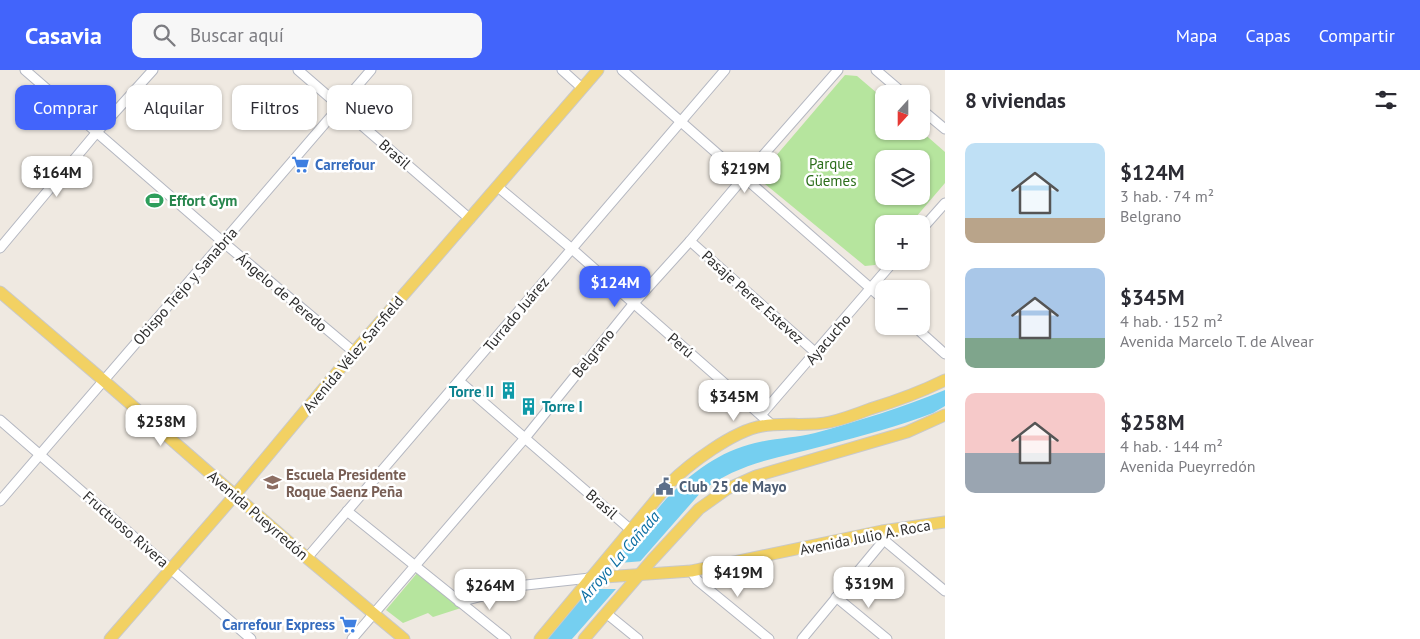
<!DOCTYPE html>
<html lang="es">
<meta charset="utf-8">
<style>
:root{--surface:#fff;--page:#f7f7f7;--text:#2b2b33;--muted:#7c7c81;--accent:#4264fb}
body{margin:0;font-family:"PT Sans",sans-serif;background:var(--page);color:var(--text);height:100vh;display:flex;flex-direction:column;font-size:19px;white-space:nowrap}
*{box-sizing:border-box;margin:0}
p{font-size:16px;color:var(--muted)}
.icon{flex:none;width:28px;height:28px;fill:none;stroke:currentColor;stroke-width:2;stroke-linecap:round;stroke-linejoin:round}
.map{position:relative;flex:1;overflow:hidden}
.panel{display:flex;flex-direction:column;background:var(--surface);width:475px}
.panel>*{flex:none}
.guide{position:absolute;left:15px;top:15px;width:475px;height:45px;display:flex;gap:10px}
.needle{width:32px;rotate:201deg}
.fabs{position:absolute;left:875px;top:15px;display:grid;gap:10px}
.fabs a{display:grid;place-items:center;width:55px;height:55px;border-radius:10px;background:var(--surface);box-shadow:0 1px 4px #0004;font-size:25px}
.price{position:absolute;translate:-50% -42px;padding:0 11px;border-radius:10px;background:#fff;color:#222;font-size:16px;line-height:32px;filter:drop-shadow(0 1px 2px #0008)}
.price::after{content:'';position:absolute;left:50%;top:30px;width:15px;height:11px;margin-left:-8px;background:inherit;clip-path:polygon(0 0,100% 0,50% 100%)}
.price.selected{background:var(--accent);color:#fff}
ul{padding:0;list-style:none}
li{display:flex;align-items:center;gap:15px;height:125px;padding:0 20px}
li span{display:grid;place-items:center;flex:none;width:140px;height:100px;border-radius:10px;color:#555}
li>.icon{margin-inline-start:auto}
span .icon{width:60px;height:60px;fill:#fffc;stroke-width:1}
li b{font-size:21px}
h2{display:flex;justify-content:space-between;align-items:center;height:60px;padding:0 20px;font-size:21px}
.tag{padding:0 18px;border-radius:10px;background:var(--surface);box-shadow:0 1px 4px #0004;font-size:18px;line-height:45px}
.tag.selected{background:var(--accent);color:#fff}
header{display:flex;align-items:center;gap:30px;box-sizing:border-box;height:70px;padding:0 25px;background:var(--accent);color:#fff}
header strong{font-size:24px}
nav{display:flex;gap:28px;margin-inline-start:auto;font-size:18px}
.search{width:350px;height:45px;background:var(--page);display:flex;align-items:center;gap:12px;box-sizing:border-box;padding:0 18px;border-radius:10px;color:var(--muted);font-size:19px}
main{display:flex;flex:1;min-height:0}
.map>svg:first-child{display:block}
</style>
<header>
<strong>Casavia</strong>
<div class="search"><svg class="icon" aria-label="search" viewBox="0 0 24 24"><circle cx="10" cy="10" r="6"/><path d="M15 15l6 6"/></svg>Buscar aquí</div>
<nav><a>Mapa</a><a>Capas</a><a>Compartir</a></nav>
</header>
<main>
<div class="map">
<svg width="945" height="569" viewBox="0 0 945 569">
<rect width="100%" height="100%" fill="#efe9e1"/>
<g fill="#b6e59e" fill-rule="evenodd">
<path d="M 845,5 L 857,6 L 884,29 L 884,61 L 921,61 L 945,82 L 945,113 L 910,154 L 884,154 L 884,184 L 875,195 L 865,196 L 765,114 L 763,101 ZM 884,89 L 921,89 L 921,126 L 884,126 Z"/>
<polygon points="418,502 461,538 433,547 428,543 403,553 386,540"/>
</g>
<path fill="#75cff0" d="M 945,320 L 945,336 L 933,343 C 899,356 862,366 827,375 C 783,387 739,392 702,421 L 572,569 L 546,569 L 666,429 C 691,403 720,381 755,373 C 775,368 795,368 815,363 C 859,351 903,337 945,320 Z"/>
<polygon fill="#efe9e1" points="644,491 620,519 585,519 606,494"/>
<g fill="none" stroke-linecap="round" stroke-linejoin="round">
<defs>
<g id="minor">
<polyline points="25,0 223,172 354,282"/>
<polyline points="298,0 470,149"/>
<polyline points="562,0 582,18"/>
<polyline points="622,0 884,230"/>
<polyline points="876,0 904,24"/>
<polyline points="921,39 945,59"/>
<polyline points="498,117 572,179 772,355"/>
<polyline points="921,160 945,133"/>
<polyline points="690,171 816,283"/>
<polyline points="0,178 97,62 153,0"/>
<polyline points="914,256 945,284"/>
<polyline points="459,311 631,460"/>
<polyline points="761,345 894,191"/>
<polyline points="0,350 251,569"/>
<polyline points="0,431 371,0"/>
<polyline points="347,441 506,569"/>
<polyline points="883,465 884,470 945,521"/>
<polyline points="307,488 725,0"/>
<polyline points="691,501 697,510 769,569"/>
<polyline points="836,527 887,569"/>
<polyline points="459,532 526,515 590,508"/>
<polyline points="606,543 638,569"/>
<polyline points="352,569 525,368 634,233 690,171 744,107 838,0"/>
<polyline points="802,569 884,470"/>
</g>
<g id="major">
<polyline points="0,222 103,310 307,488 404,569"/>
<polyline points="590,508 691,501 882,461 945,452"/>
<polyline points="110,569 235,425 354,282 598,0"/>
<path d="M 540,569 L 669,414 C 689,394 733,361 762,356 C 784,352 808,357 830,352 C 844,349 857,344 870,339 C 896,331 921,322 945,310"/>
<polyline points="584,569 652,490 699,439 727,419 756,406 907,362 945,345"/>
</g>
</defs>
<use href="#minor" stroke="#b4b7c1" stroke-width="11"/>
<use href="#major" stroke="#c9c9c9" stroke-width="13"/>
<use href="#minor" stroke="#fff" stroke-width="9"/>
<use href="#major" stroke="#f2d163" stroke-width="11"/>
</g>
<defs>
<symbol id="supermarket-bare" viewBox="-9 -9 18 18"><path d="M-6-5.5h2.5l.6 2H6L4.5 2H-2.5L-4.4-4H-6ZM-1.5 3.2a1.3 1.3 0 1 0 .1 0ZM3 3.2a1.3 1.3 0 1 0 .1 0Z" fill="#3f7fe0" stroke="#fff" stroke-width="2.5" paint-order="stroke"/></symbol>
<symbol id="stadium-bare" viewBox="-9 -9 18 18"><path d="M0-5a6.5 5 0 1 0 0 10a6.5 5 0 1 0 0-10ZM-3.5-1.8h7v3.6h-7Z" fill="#2e9e5b" stroke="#fff" stroke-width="2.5" paint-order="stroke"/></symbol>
<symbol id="building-bare" viewBox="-9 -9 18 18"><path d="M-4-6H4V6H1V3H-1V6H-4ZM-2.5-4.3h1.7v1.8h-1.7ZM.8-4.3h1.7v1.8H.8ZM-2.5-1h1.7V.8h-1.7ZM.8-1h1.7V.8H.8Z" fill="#0f9aa8" stroke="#fff" stroke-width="2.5" paint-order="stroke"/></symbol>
<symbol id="school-bare" viewBox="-9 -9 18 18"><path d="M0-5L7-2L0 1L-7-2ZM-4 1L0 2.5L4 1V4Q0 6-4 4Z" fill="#8d6e63" stroke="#fff" stroke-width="2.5" paint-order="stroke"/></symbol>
<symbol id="civic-bare" viewBox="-9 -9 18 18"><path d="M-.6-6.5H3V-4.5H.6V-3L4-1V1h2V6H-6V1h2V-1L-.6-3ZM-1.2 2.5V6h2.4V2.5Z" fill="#5c6f8a" stroke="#fff" stroke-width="2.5" paint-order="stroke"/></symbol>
</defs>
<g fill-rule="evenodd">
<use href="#supermarket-bare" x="288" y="82" width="25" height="25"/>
<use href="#stadium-bare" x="142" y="118" width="25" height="25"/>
<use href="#building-bare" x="496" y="308" width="25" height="25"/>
<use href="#building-bare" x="516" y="324" width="25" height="25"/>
<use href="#school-bare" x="260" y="400" width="25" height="25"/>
<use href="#civic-bare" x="652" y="404" width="25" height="25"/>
<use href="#supermarket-bare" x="336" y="542" width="25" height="25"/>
</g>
<g text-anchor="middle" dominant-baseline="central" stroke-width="5" stroke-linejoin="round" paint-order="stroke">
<g font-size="15" fill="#2e2e2e" stroke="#fff">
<text transform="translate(395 84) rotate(41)">Brasil</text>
<text transform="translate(185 216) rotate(-49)">Obispo Trejo y Sanabria</text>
<text transform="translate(282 222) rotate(40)">Ángelo de Peredo</text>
<text transform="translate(753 227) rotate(42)">Pasaje Perez Estevez</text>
<text transform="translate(516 244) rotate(-50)">Turrado Juárez</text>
<text transform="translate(828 269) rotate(-50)">Ayacucho</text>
<text transform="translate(681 275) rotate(41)">Perú</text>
<text transform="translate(593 283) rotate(-51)">Belgrano</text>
<text transform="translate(353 284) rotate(-50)">Avenida Vélez Sarsfield</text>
<text transform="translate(602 434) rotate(41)">Brasil</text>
<text transform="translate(258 445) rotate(41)">Avenida Pueyrredón</text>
<text transform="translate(126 459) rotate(41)">Fructuoso Rivera</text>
<text transform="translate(865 467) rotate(-11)">Avenida Julio A. Roca</text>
</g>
<g font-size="15" fill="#2c6e1b" stroke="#fff">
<text x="831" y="93">Parque<tspan x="831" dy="17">Güemes</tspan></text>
</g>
<g font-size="15" font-weight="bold" fill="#366cbe" stroke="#fff" text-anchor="start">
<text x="315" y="94">Carrefour</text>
<text x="335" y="554" text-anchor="end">Carrefour Express</text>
</g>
<g font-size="15" font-weight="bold" fill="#27864d" stroke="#fff" text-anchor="start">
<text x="169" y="130">Effort Gym</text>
</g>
<g font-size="15" font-weight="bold" fill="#0d838f" stroke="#fff" text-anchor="end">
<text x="494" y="321">Torre II</text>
<text x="542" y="336" text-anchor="start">Torre I</text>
</g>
<g font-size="15" font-weight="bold" fill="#785e54" stroke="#fff" text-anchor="start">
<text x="286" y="404">Escuela Presidente<tspan x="286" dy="17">Roque Saenz Peña</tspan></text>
</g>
<g font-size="15" font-weight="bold" fill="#4e5e75" stroke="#fff" text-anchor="start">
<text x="679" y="416">Club 25 de Mayo</text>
</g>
<g font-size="16" font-style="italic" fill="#0d6fa3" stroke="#fff">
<text transform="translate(619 486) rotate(-49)">Arroyo La Cañada</text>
</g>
</g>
</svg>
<div class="fabs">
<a><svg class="needle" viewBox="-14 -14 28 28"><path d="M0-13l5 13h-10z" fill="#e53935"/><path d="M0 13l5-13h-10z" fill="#7c7c81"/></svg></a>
<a><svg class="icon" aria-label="layers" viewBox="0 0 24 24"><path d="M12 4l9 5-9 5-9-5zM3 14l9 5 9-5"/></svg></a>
<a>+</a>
<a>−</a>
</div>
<b class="price" style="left:745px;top:124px">$219M</b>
<b class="price" style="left:57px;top:128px">$164M</b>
<b class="price selected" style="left:615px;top:238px">$124M</b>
<b class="price" style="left:734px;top:352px">$345M</b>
<b class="price" style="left:161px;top:377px">$258M</b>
<b class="price" style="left:738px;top:528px">$419M</b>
<b class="price" style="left:869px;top:539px">$319M</b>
<b class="price" style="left:490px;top:541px">$264M</b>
<div class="guide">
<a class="tag selected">Comprar</a>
<a class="tag">Alquilar</a>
<a class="tag">Filtros</a>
<a class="tag">Nuevo</a>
</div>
</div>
<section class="panel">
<h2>8 viviendas<svg class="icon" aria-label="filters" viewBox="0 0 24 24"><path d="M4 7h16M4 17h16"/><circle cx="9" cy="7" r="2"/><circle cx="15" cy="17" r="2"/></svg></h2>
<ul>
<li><span style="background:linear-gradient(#bfe0f5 75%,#b9a48a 0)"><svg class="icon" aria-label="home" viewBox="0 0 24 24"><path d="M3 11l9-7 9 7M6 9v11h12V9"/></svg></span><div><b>$124M</b><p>3 hab. · 74 m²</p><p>Belgrano</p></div></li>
<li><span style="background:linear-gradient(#a9c7e8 70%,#7fa58c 0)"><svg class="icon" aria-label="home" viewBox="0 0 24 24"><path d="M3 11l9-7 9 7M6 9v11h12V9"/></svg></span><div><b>$345M</b><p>4 hab. · 152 m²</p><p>Avenida Marcelo T. de Alvear</p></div></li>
<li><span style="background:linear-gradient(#f6c9c9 60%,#9aa5b1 0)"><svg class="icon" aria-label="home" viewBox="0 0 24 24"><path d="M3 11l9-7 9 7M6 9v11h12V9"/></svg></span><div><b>$258M</b><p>4 hab. · 144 m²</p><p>Avenida Pueyrredón</p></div></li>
</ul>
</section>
</main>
